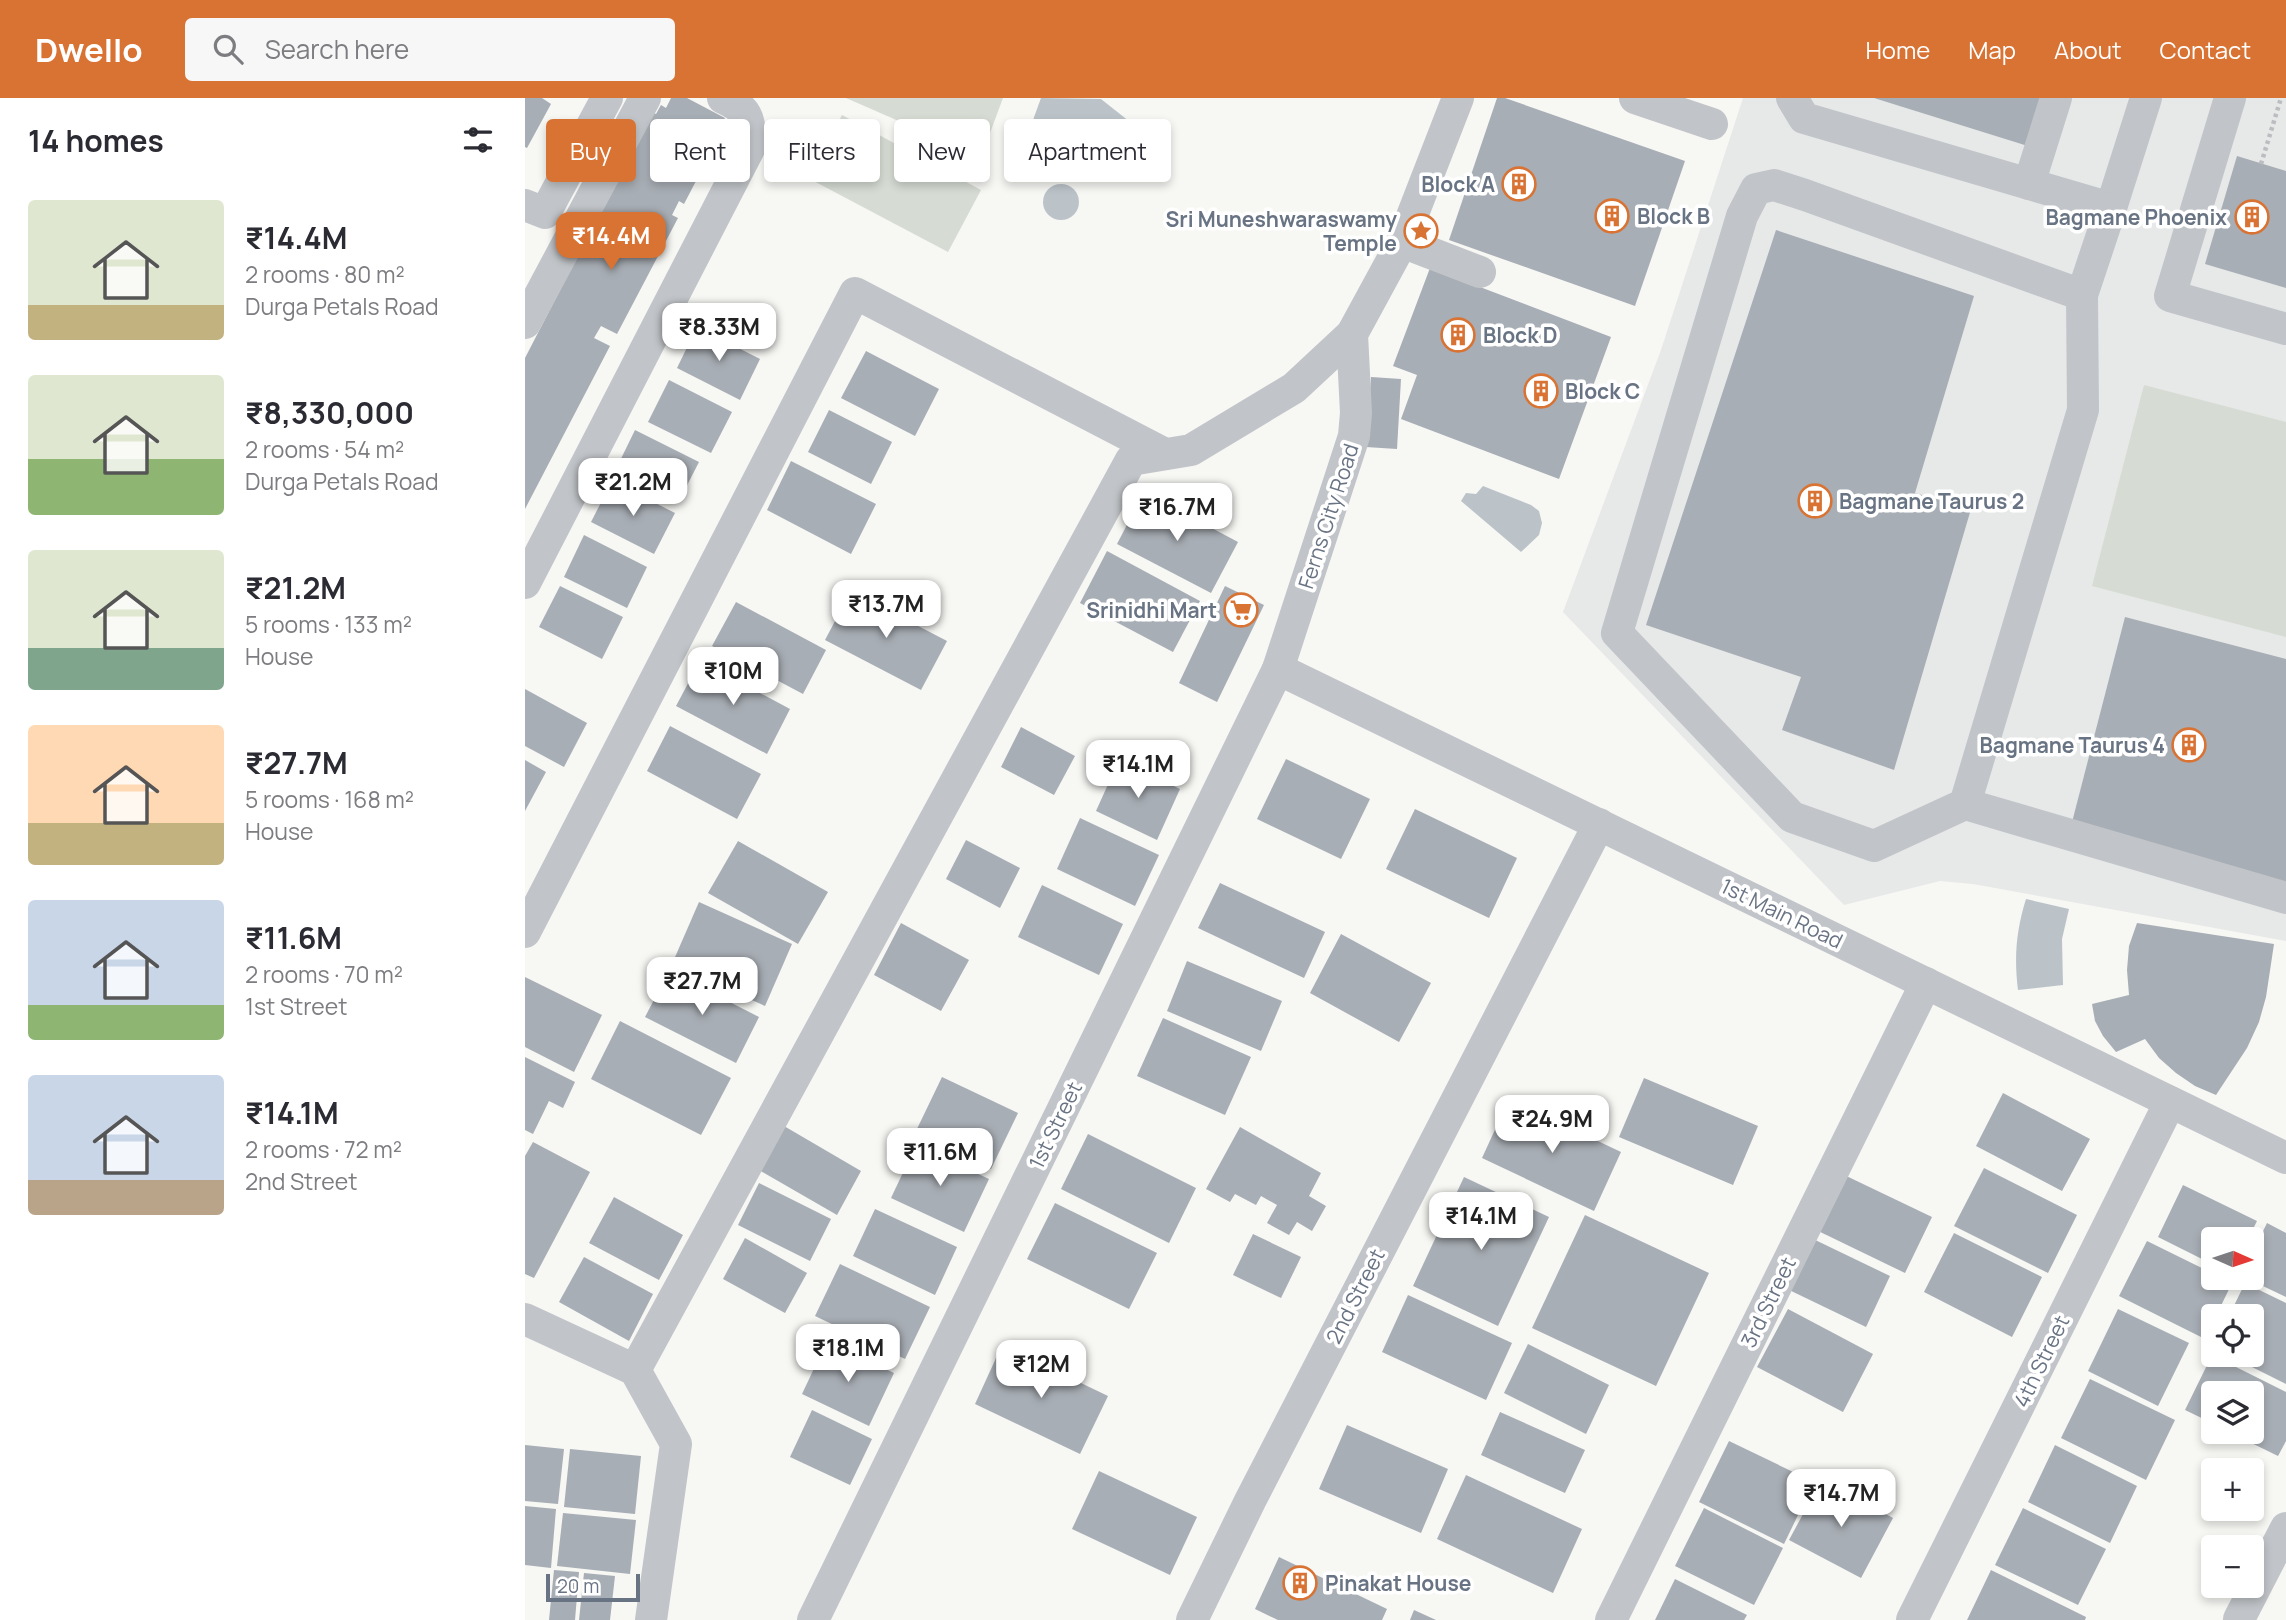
<!DOCTYPE html>
<meta charset="utf-8">
<style>
:root{--surface:#fff;--page:#f7f7f7;--text:#2b2b33;--muted:#7c7c81;--accent:#d87334}
body{margin:0;font-family:Manrope,sans-serif;background:var(--page);color:var(--text);height:100vh;display:flex;flex-direction:column;font-size:26px;white-space:nowrap}
*{box-sizing:border-box;margin:0}
p{font-size:23px;color:var(--muted)}
.icon{flex:none;width:38px;height:38px;fill:none;stroke:currentColor;stroke-width:2;stroke-linecap:round;stroke-linejoin:round}
.map{position:relative;flex:1;overflow:hidden}
.drawer{display:flex;flex-direction:column;background:var(--surface);width:525px}
.drawer>*{flex:none}
.guide{position:absolute;left:21px;top:21px;width:665px;height:63px;display:flex;gap:14px}
.needle{width:46px;rotate:93deg}
.fabs{position:absolute;left:1676px;top:1129px;display:grid;gap:14px}
.fabs a{display:grid;place-items:center;width:63px;height:63px;border-radius:7px;background:var(--surface);box-shadow:0 4px 10px #0003;font-size:35px}
.scale{position:absolute;left:21px;bottom:18px;width:94px;box-sizing:border-box;padding-left:7px;border:4px solid #687383;border-top:0;font-size:19px;line-height:24px;white-space:nowrap;color:#687383;-webkit-text-stroke:5px #fff;paint-order:stroke}
.price{position:absolute;translate:-50% -60px;padding:0 16px;border-radius:14px;background:#fff;color:#222;font-size:23px;line-height:46px;filter:drop-shadow(0 2px 4px #0008)}
.price::after{content:'';position:absolute;left:50%;top:42px;width:21px;height:16px;margin-left:-10px;background:inherit;clip-path:polygon(0 0,100% 0,50% 100%)}
.price.active{background:var(--accent);color:#fff}
ul{padding:0;list-style:none}
li{display:flex;align-items:center;gap:21px;height:175px;padding:0 28px}
li span{display:grid;place-items:center;flex:none;width:196px;height:140px;border-radius:7px;color:#555}
li>.icon{margin-inline-start:auto}
span .icon{width:84px;height:84px;fill:#fffc;stroke-width:1}
li b{font-size:30px}
h2{display:flex;justify-content:space-between;align-items:center;height:84px;padding:0 28px;font-size:30px}
.tag{padding:0 24px;border-radius:7px;background:var(--surface);box-shadow:0 4px 10px #0003;font-size:24px;line-height:63px}
.tag.active{background:var(--accent);color:#fff}
header{display:flex;align-items:center;gap:42px;box-sizing:border-box;height:98px;padding:0 35px;background:var(--accent);color:#fff}
header strong{font-size:33px}
nav{display:flex;gap:38px;margin-inline-start:auto;font-size:24px}
.search{width:490px;height:63px;background:var(--page);display:flex;align-items:center;gap:18px;box-sizing:border-box;padding:0 24px;border-radius:7px;color:var(--muted);font-size:26px}
main{display:flex;flex:1;min-height:0}
.map>svg:first-child{display:block}
</style>
<header>
<strong>Dwello</strong>
<div class="search"><svg class="icon" aria-label="search" viewBox="0 0 24 24"><circle cx="10" cy="10" r="6"/><path d="M15 15l6 6"/></svg>Search here</div>
<nav><a>Home</a><a>Map</a><a>About</a><a>Contact</a></nav>
</header>
<main>
<section class="drawer">
<h2>14 homes<svg class="icon" aria-label="filters" viewBox="0 0 24 24"><path d="M4 7h16M4 17h16"/><circle cx="9" cy="7" r="2"/><circle cx="15" cy="17" r="2"/></svg></h2>
<ul>
<li><span style="background:linear-gradient(#dfe7d0 75%,#c2b280 0)"><svg class="icon" aria-label="home" viewBox="0 0 24 24"><path d="M3 11l9-7 9 7M6 9v11h12V9"/></svg></span><div><b>₹14.4M</b><p>2 rooms · 80 m²</p><p>Durga Petals Road</p></div></li>
<li><span style="background:linear-gradient(#dfe7d0 60%,#8fb573 0)"><svg class="icon" aria-label="home" viewBox="0 0 24 24"><path d="M3 11l9-7 9 7M6 9v11h12V9"/></svg></span><div><b>₹8,330,000</b><p>2 rooms · 54 m²</p><p>Durga Petals Road</p></div></li>
<li><span style="background:linear-gradient(#dfe7d0 70%,#7fa58c 0)"><svg class="icon" aria-label="home" viewBox="0 0 24 24"><path d="M3 11l9-7 9 7M6 9v11h12V9"/></svg></span><div><b>₹21.2M</b><p>5 rooms · 133 m²</p><p>House</p></div></li>
<li><span style="background:linear-gradient(#ffd9b3 70%,#c2b280 0)"><svg class="icon" aria-label="home" viewBox="0 0 24 24"><path d="M3 11l9-7 9 7M6 9v11h12V9"/></svg></span><div><b>₹27.7M</b><p>5 rooms · 168 m²</p><p>House</p></div></li>
<li><span style="background:linear-gradient(#c9d6e8 75%,#8fb573 0)"><svg class="icon" aria-label="home" viewBox="0 0 24 24"><path d="M3 11l9-7 9 7M6 9v11h12V9"/></svg></span><div><b>₹11.6M</b><p>2 rooms · 70 m²</p><p>1st Street</p></div></li>
<li><span style="background:linear-gradient(#c9d6e8 75%,#b9a48a 0)"><svg class="icon" aria-label="home" viewBox="0 0 24 24"><path d="M3 11l9-7 9 7M6 9v11h12V9"/></svg></span><div><b>₹14.1M</b><p>2 rooms · 72 m²</p><p>2nd Street</p></div></li>
</ul>
</section>
<div class="map">
<svg width="1761" height="1522" viewBox="0 0 1761 1522">
<rect width="100%" height="100%" fill="#f7f7f4"/>
<polygon fill="#e7e8e8" points="1218,0 1761,0 1761,843 1448,786 1415,783 1319,807 1038,514 1136,252"/>
<g fill="#d6dcd4">
<polygon points="321,0 478,0 456,59"/>
<polygon points="317,17 456,92 423,154 283,80"/>
<polygon points="1619,287 1761,324 1761,539 1567,488"/>
</g>
<g fill="#bbc3c9">
<polygon points="516,0 576,1 624,39 609,77 558,71 529,56 504,33"/>
<circle cx="536" cy="104" r="18"/>
<polygon points="958,388 1006,407 1014,413 1017,425 1014,437 996,454 936,403 941,395 951,396"/>
<path d="M 1501,801 L 1544,811 L 1537,841 L 1538,887 L 1493,892 C 1489,860 1491,833 1501,801 Z"/>
</g>
<g fill="#a8aeb5">
<polygon points="0,0 17,0 26,6 2,50 0,49"/>
<polygon points="146,0 162,0 200,20 191,37 194,39 159,106 154,103 147,117 153,120 92,236 76,228 69,240 85,248 0,411 0,260 127,14 131,16 136,7 141,10"/>
<polygon points="972,0 980,0 1160,63 1110,208 924,142"/>
<polygon points="1349,0 1520,0 1506,49"/>
<polygon points="1712,58 1761,73 1761,190 1680,166"/>
<polygon points="1251,132 1449,198 1390,395 1446,411 1369,672 1257,632 1276,579 1121,527"/>
<polygon points="905,170 1086,239 1034,381 876,321 892,277 868,268"/>
<polygon points="172,229 235,261 215,302 152,270"/>
<polygon points="341,253 414,291 390,338 316,300"/>
<polygon points="846,279 876,281 872,351 841,349"/>
<polygon points="144,282 207,314 186,355 123,324"/>
<polygon points="304,312 367,344 346,386 283,354"/>
<polygon points="110,332 174,364 153,405 90,373"/>
<polygon points="266,363 351,406 326,456 242,412"/>
<polygon points="87,383 150,415 129,456 66,424"/>
<polygon points="619,394 713,444 686,495 592,446"/>
<polygon points="59,437 122,469 102,510 39,479"/>
<polygon points="582,453 675,503 648,554 555,505"/>
<polygon points="35,488 98,519 77,561 14,529"/>
<polygon points="700,488 739,507 692,604 654,585"/>
<polygon points="326,493 422,543 396,592 300,542"/>
<polygon points="211,504 301,552 278,596 187,548"/>
<polygon points="1600,519 1761,561 1761,789 1545,732"/>
<polygon points="175,563 265,611 242,656 151,608"/>
<polygon points="0,591 62,625 39,669 0,648"/>
<polygon points="145,628 236,676 212,721 122,673"/>
<polygon points="496,629 550,658 529,697 476,669"/>
<polygon points="761,661 845,701 816,761 732,721"/>
<polygon points="0,662 21,674 0,713"/>
<polygon points="594,662 655,691 632,742 571,713"/>
<polygon points="890,711 992,760 964,820 861,771"/>
<polygon points="555,720 634,757 610,808 532,771"/>
<polygon points="441,742 495,770 475,810 421,781"/>
<polygon points="213,743 303,794 273,846 183,795"/>
<polygon points="695,785 800,834 779,880 673,830"/>
<polygon points="517,787 598,826 574,877 493,839"/>
<polygon points="174,804 267,846 240,908 147,866"/>
<polygon points="376,825 444,862 416,913 349,877"/>
<polygon points="1612,825 1749,846 1741,899 1734,924 1722,950 1691,997 1670,988 1651,975 1634,960 1620,941 1591,954 1578,938 1570,923 1567,906 1604,897 1602,872 1604,848"/>
<polygon points="816,836 906,885 874,944 785,895"/>
<polygon points="662,863 757,903 736,953 642,913"/>
<polygon points="144,873 234,919 211,965 120,919"/>
<polygon points="0,879 77,917 49,974 0,949"/>
<polygon points="638,920 726,959 700,1017 612,978"/>
<polygon points="95,923 206,980 176,1037 66,981"/>
<polygon points="0,959 50,984 38,1010 24,1003 8,1036 0,1032"/>
<polygon points="417,979 493,1015 466,1071 390,1035"/>
<polygon points="1119,980 1233,1028 1208,1087 1094,1039"/>
<polygon points="1478,995 1565,1041 1537,1093 1451,1048"/>
<polygon points="984,1001 1096,1054 1069,1113 957,1060"/>
<polygon points="259,1028 336,1073 312,1117 234,1072"/>
<polygon points="715,1029 796,1075 784,1098 801,1108 787,1133 772,1124 764,1137 742,1125 752,1107 736,1098 731,1107 710,1096 705,1104 681,1091"/>
<polygon points="563,1036 671,1090 644,1145 536,1091"/>
<polygon points="8,1044 65,1074 9,1180 0,1176 0,1058"/>
<polygon points="391,1047 464,1081 439,1134 366,1100"/>
<polygon points="1459,1070 1552,1117 1523,1175 1429,1128"/>
<polygon points="1313,1074 1407,1119 1380,1175 1287,1130"/>
<polygon points="939,1079 1024,1119 973,1228 888,1188"/>
<polygon points="234,1085 306,1121 285,1163 213,1127"/>
<polygon points="1658,1087 1732,1123 1723,1141 1689,1141 1689,1167 1633,1139"/>
<polygon points="89,1099 158,1137 134,1182 64,1145"/>
<polygon points="530,1105 632,1155 604,1211 502,1161"/>
<polygon points="350,1111 432,1149 410,1197 328,1158"/>
<polygon points="1060,1117 1184,1175 1131,1288 1007,1230"/>
<polygon points="1742,1125 1761,1135 1761,1199 1721,1180 1727,1180 1727,1156"/>
<polygon points="1429,1135 1517,1179 1487,1239 1399,1194"/>
<polygon points="728,1136 776,1159 756,1200 708,1177"/>
<polygon points="1284,1139 1365,1178 1341,1229 1260,1190"/>
<polygon points="220,1140 282,1175 260,1215 198,1181"/>
<polygon points="1622,1143 1689,1176 1689,1180 1695,1180 1707,1185 1691,1218 1689,1218 1689,1223 1680,1241 1594,1198"/>
<polygon points="59,1159 128,1196 104,1243 34,1204"/>
<polygon points="315,1166 405,1209 380,1261 290,1218"/>
<polygon points="1720,1185 1761,1205 1761,1286 1701,1256 1727,1256 1727,1218 1704,1218"/>
<polygon points="883,1197 987,1245 961,1302 857,1254"/>
<polygon points="1263,1211 1348,1256 1318,1314 1232,1269"/>
<polygon points="1593,1211 1664,1245 1633,1308 1563,1273"/>
<polygon points="302,1243 369,1275 344,1328 277,1296"/>
<polygon points="1003,1246 1084,1287 1061,1336 979,1295"/>
<polygon points="477,1247 583,1298 555,1356 450,1306"/>
<polygon points="1687,1257 1761,1294 1761,1343 1753,1358 1704,1334 1727,1334 1727,1295 1689,1295 1689,1326 1660,1312"/>
<polygon points="1565,1281 1650,1322 1621,1382 1536,1340"/>
<polygon points="287,1312 347,1341 325,1387 265,1359"/>
<polygon points="975,1314 1060,1352 1040,1395 956,1357"/>
<polygon points="822,1327 923,1371 896,1435 794,1391"/>
<polygon points="1204,1343 1289,1384 1259,1446 1174,1404"/>
<polygon points="0,1347 39,1351 33,1406 0,1403"/>
<polygon points="1530,1347 1612,1388 1585,1445 1503,1404"/>
<polygon points="45,1351 116,1358 110,1416 39,1409"/>
<polygon points="574,1373 672,1419 645,1477 547,1431"/>
<polygon points="941,1377 1057,1431 1028,1495 912,1441"/>
<polygon points="1297,1381 1368,1420 1336,1480 1264,1442"/>
<polygon points="0,1408 31,1411 26,1470 0,1467"/>
<polygon points="1179,1410 1258,1450 1229,1507 1150,1468"/>
<polygon points="1498,1410 1581,1451 1553,1507 1470,1467"/>
<polygon points="38,1415 111,1422 105,1476 32,1468"/>
<polygon points="754,1459 862,1511 857,1522 753,1522 730,1511"/>
<polygon points="29,1472 54,1474 50,1522 24,1522"/>
<polygon points="1466,1472 1561,1519 1560,1522 1442,1522"/>
<polygon points="59,1475 90,1478 85,1522 54,1522"/>
<polygon points="1150,1481 1222,1517 1219,1522 1130,1522"/>
<polygon points="889,1512 911,1522 885,1522"/>
</g>
<g fill="none" stroke-linecap="round" stroke-linejoin="round">
<polyline stroke="#bbbdc0" stroke-width="4.5" stroke-dasharray="3.5 3.5" stroke-linecap="butt" points="1736,66 1756,0"/>
<g stroke="#c1c4c8" stroke-width="32">
<polyline points="1110,0 1187,26"/>
<polyline points="1267,0 1279,20 1586,110 1621,0"/>
<polyline points="1705,0 1645,198 1761,231"/>
<polyline points="1504,86 1531,0"/>
<polyline points="0,107 20,115 82,0"/>
<polyline points="877,144 955,174"/>
<polyline points="1557,197 1280,97 1249,87 1231,91 1217,118 1092,535 1267,719 1349,748 1440,706 1558,312 1557,197 1586,110"/>
<polyline points="0,225 120,0"/>
<path d="M 0,485 L 226,47 C 224,19 224,12 198,0"/>
<polyline points="753,571 1761,1060"/>
<polyline points="1440,706 1761,800"/>
<polyline points="0,834 330,195 640,356"/>
<polyline points="0,1221 110,1272 151,1346 126,1522"/>
<polyline points="110,1272 606,362 666,352 769,290 827,236"/>
<polyline points="1714,1521 1761,1430"/>
<polyline points="288,1522 753,571 829,338 831,315 827,236 877,144 933,0"/>
<polyline points="667,1522 725,1403 1074,726"/>
<polyline points="1086,1522 1401,885"/>
<polyline points="1387,1522 1645,1004"/>
</g>
</g>
<defs>
<symbol id="building-ring" viewBox="-11 -11 22 22"><circle r="9.5" fill="#fff" stroke="#d87334" stroke-width="1.5"/><path d="M-4-6H4V6H1V3H-1V6H-4ZM-2.5-4.3h1.7v1.8h-1.7ZM.8-4.3h1.7v1.8H.8ZM-2.5-1h1.7V.8h-1.7ZM.8-1h1.7V.8H.8Z" fill="#d87334"/></symbol>
<symbol id="sight-ring" viewBox="-11 -11 22 22"><circle r="9.5" fill="#fff" stroke="#d87334" stroke-width="1.5"/><path d="M0-6L1.8-2.2L6-1.7L2.9 1.2L3.7 5.4L0 3.3L-3.7 5.4L-2.9 1.2L-6-1.7L-1.8-2.2Z" fill="#d87334"/></symbol>
<symbol id="supermarket-ring" viewBox="-11 -11 22 22"><circle r="9.5" fill="#fff" stroke="#d87334" stroke-width="1.5"/><path d="M-6-5.5h2.5l.6 2H6L4.5 2H-2.5L-4.4-4H-6ZM-1.5 3.2a1.3 1.3 0 1 0 .1 0ZM3 3.2a1.3 1.3 0 1 0 .1 0Z" fill="#d87334"/></symbol>
</defs>
<g fill-rule="evenodd">
<use href="#building-ring" x="975" y="67" width="38" height="38"/>
<use href="#building-ring" x="1068" y="99" width="38" height="38"/>
<use href="#building-ring" x="1708" y="100" width="38" height="38"/>
<use href="#sight-ring" x="877" y="114" width="38" height="38"/>
<use href="#building-ring" x="914" y="218" width="38" height="38"/>
<use href="#building-ring" x="997" y="274" width="38" height="38"/>
<use href="#building-ring" x="1271" y="384" width="38" height="38"/>
<use href="#supermarket-ring" x="697" y="493" width="38" height="38"/>
<use href="#building-ring" x="1645" y="628" width="38" height="38"/>
<use href="#building-ring" x="756" y="1466" width="38" height="38"/>
</g>
<g text-anchor="middle" dominant-baseline="central" stroke-width="7" stroke-linejoin="round" paint-order="stroke">
<g font-size="21" font-weight="bold" fill="#687383" stroke="#fff" text-anchor="end">
<text x="970" y="86">Block A</text>
<text x="1112" y="118" text-anchor="start">Block B</text>
<text x="1702" y="119">Bagmane Phoenix</text>
<text x="872" y="121">Sri Muneshwaraswamy<tspan x="872" dy="24">Temple</tspan></text>
<text x="958" y="237" text-anchor="start">Block D</text>
<text x="1040" y="293" text-anchor="start">Block C</text>
<text x="1314" y="403" text-anchor="start">Bagmane Taurus 2</text>
<text x="692" y="512">Srinidhi Mart</text>
<text x="1640" y="647">Bagmane Taurus 4</text>
<text x="800" y="1485" text-anchor="start">Pinakat House</text>
</g>
<g font-size="21" fill="#687383" stroke="#fff">
<text transform="translate(803 418) rotate(-72)">Ferns City Road</text>
<text transform="translate(1257 815) rotate(26)">1st Main Road</text>
<text transform="translate(530 1027) rotate(-64)">1st Street</text>
<text transform="translate(830 1198) rotate(-63)">2nd Street</text>
<text transform="translate(1243 1204) rotate(-64)">3rd Street</text>
<text transform="translate(1516 1263) rotate(-64)">4th Street</text>
</g>
</g>
</svg>
<div class="fabs">
<a><svg class="needle" viewBox="-14 -14 28 28"><path d="M0-13l5 13h-10z" fill="#e53935"/><path d="M0 13l5-13h-10z" fill="#7c7c81"/></svg></a>
<a><svg class="icon" aria-label="locate" viewBox="0 0 24 24"><circle cx="12" cy="12" r="6"/><path d="M12 2v4M12 18v4M2 12h4M18 12h4"/></svg></a>
<a><svg class="icon" aria-label="layers" viewBox="0 0 24 24"><path d="M12 4l9 5-9 5-9-5zM3 14l9 5 9-5"/></svg></a>
<a>+</a>
<a>−</a>
</div>
<div class="scale">20 m</div>
<b class="price active" style="left:86px;top:174px">₹14.4M</b>
<b class="price" style="left:194px;top:265px">₹8.33M</b>
<b class="price" style="left:108px;top:420px">₹21.2M</b>
<b class="price" style="left:652px;top:445px">₹16.7M</b>
<b class="price" style="left:361px;top:542px">₹13.7M</b>
<b class="price" style="left:208px;top:609px">₹10M</b>
<b class="price" style="left:613px;top:702px">₹14.1M</b>
<b class="price" style="left:177px;top:919px">₹27.7M</b>
<b class="price" style="left:1027px;top:1057px">₹24.9M</b>
<b class="price" style="left:415px;top:1090px">₹11.6M</b>
<b class="price" style="left:956px;top:1154px">₹14.1M</b>
<b class="price" style="left:323px;top:1286px">₹18.1M</b>
<b class="price" style="left:516px;top:1302px">₹12M</b>
<b class="price" style="left:1316px;top:1431px">₹14.7M</b>
<div class="guide">
<a class="tag active">Buy</a>
<a class="tag">Rent</a>
<a class="tag">Filters</a>
<a class="tag">New</a>
<a class="tag">Apartment</a>
</div>
</div>
</main>
